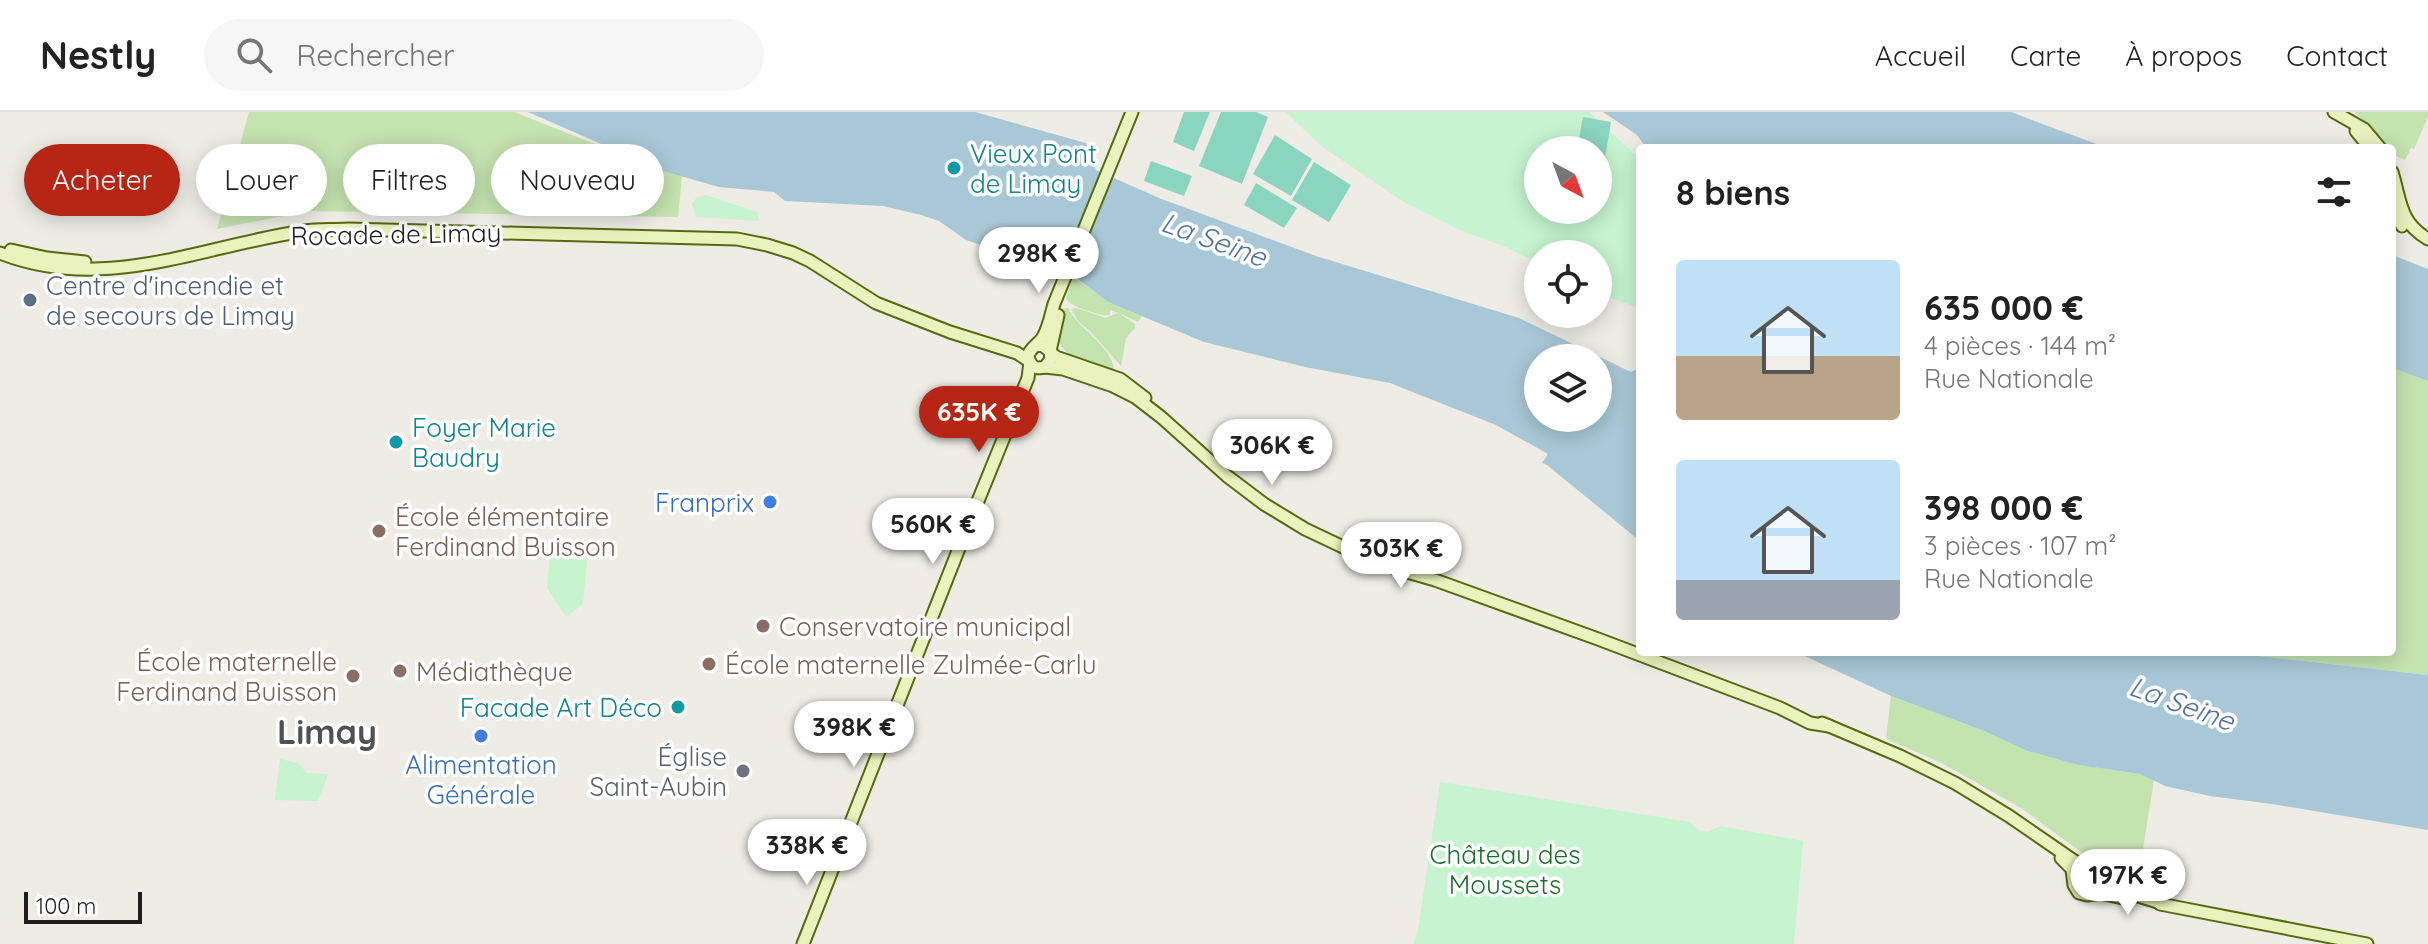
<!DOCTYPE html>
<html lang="fr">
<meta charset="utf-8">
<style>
:root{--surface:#fff;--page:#f6f6f6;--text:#222;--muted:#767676;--line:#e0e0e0;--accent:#b72514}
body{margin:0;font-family:Quicksand,sans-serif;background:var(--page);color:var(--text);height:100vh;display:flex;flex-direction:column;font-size:30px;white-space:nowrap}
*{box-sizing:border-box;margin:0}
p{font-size:26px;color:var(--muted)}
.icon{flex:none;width:44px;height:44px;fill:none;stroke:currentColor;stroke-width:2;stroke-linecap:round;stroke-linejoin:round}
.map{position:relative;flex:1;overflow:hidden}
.panel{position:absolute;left:1636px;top:32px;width:760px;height:512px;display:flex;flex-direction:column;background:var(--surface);border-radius:8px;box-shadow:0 4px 20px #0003}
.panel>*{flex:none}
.top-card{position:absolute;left:24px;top:32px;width:760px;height:72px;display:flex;gap:16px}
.needle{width:52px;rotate:139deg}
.tools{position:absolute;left:1524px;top:24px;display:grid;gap:16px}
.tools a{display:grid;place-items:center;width:88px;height:88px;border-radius:50%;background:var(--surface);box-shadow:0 4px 20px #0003;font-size:40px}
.scale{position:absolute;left:24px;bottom:20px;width:118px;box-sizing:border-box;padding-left:8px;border:4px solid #1e1e1e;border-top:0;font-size:22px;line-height:28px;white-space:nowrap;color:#1e1e1e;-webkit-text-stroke:6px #fff;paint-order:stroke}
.price{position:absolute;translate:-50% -68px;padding:0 18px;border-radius:28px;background:#fff;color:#222;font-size:26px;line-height:52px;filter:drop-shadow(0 2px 4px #0008)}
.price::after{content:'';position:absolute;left:50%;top:48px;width:24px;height:18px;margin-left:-12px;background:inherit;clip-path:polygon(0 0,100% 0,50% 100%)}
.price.on{background:var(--accent);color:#fff}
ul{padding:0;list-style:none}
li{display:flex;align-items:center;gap:24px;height:200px;padding:0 40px}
li span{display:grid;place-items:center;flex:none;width:224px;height:160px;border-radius:8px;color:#555}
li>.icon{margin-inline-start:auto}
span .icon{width:96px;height:96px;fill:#fffc;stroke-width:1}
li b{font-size:34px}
h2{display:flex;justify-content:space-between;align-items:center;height:96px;padding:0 40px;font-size:34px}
.chip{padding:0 28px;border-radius:36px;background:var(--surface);box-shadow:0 4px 20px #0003;font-size:28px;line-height:72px}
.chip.on{background:var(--accent);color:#fff}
header{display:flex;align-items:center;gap:48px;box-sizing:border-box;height:112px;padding:0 40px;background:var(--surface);border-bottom:2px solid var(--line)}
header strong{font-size:38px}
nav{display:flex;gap:44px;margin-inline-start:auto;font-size:28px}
.search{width:560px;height:72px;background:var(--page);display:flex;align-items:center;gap:20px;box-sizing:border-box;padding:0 28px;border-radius:44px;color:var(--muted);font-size:30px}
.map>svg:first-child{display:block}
</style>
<header>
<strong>Nestly</strong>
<div class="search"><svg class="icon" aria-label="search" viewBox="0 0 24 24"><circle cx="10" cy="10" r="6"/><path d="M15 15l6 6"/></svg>Rechercher</div>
<nav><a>Accueil</a><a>Carte</a><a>À propos</a><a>Contact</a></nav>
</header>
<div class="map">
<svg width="2428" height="832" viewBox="0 0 2428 832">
<rect width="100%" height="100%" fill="#eeece5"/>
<g fill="#c3e3af">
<polygon points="249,0 514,0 663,59 682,64 678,105 308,99 217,117"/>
<polygon points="2355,0 2428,0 2428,5 2414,37 2411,36 2405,48 2392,42 2392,36 2388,36"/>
<path d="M 1073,165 L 1108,190 L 1142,204 L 1138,210 L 1119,201 L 1135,212 L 1135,216 L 1126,226 L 1121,254 L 1090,219 L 1079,210 L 1071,197 L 1077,196 L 1105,206 L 1118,201 L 1110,198 L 1110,203 C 1099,204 1072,195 1066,187 Z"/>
<path d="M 1068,196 C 1078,217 1113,235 1114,258 L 1068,242 L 1057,229 L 1064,197 Z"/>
<polygon points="2392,256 2428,269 2428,563 2223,540 2392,540"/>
<polygon points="1891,584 1984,619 2027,639 2078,653 2140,662 2154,668 2137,774 2081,740 2021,696 1940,650 1886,627"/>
</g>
<g fill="#c6f4ce" fill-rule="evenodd">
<path d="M 1286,0 L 1589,0 L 1640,47 L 1640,197 L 1598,181 L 1598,142 L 1538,142 L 1538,151 L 1501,133 L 1464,120 L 1404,90 L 1321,34 ZM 1538,38 L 1598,38 L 1598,98 L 1538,98 Z"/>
<polygon points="706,83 757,100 759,109 696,105 692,92 697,85"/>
<polygon points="550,445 587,448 583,492 566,505 547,475"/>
<polygon points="280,647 298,651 307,661 328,662 318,689 275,688"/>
<polygon points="1440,670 1690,710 1698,718 1707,720 1720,714 1803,729 1794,832 1414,832 1419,812"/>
</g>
<g fill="#8ad5c0">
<polygon points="1184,0 1210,0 1194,39 1173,30"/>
<polygon points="1221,0 1256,0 1268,5 1242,72 1199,54"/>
<polygon points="1583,5 1611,10 1603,58 1598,57 1598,38 1577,38"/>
<polygon points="1275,23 1312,47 1291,84 1253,62"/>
<polygon points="1151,49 1192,64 1184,84 1144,69"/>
<polygon points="1314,50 1351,73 1329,110 1292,88"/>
<polygon points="1256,71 1297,96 1284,116 1244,93"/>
</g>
<g fill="#a9c8d7" fill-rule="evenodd">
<path d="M 528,0 L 975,0 L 1086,31 L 1096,58 L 1159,86 L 1316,144 L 1519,206 L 1631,260 L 1640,256 L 1640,429 L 1547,353 L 1542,351 L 1548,342 L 1496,313 L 1390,271 L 1305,255 L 1204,230 L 1108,190 L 1076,166 L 1050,157 L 1031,156 L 1018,146 L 966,128 L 939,109 L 921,103 L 883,94 L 785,89 L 774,80 L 719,75 L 663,59 ZM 1538,246 L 1598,246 L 1598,306 L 1538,306 Z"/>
<polygon points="1603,0 2011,0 2107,36 1646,36 1637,23"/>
<polygon points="2392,143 2428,157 2428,269 2392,256"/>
<polygon points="1796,540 2223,540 2428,563 2428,718 2272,692 2210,684 2165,674 2140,662 2078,653 2027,639 1984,619 1891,584"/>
</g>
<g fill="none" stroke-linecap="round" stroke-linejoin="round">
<defs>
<g id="secondary">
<polyline points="2334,0 2364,17 2380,36"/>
<polyline points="2356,19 2370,36"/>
<path d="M 2392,60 C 2401,89 2399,110 2428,127"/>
<polyline points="2392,93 2402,114"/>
<polyline points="11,138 47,146 85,150"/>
<path d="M 0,141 C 105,182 200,134 304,119 C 318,117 333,118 348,117 L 737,127 L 767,133 L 793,141 L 810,149 L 876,191 L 950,220 L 1017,241 L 1029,249"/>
<path d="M 1035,234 L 1042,233 L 1050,239 L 1051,247 L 1045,255 C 1039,256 1037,257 1032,253 C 1020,241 1039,233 1043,225 C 1049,215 1051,202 1054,192 L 1132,0"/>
<polyline points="1050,239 1058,203"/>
<polyline points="1050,240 1056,245 1120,267 1145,286"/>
<polyline points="1045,255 1063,257 1113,274 1135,285 1161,305 1227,364 1264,392 1305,417 1343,435 1381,449 1397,457 1435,468 1598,527 1780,596 1810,611 1829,614"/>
<polyline points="1822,611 1900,644 1955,671 2009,704 2080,753 2095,760 2103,771 2109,775 2164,792"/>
<polyline points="2061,746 2072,757 2074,773 2079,781 2087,783 2100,781 2123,786"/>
<polyline points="2160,792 2367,832"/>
<polyline points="803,832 967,416 1028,266 1030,250"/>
</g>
</defs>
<use href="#secondary" stroke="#566a10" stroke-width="15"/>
<use href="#secondary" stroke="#eaf3bd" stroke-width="11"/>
</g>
<g fill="#0f9aa8" stroke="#fff" stroke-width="3">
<circle cx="954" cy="56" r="8"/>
<circle cx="396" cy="330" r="8"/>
<circle cx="678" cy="595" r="8"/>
</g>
<circle fill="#5c6f8a" stroke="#fff" stroke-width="3" cx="30" cy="188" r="8"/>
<g fill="#3f7fe0" stroke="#fff" stroke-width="3">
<circle cx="770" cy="390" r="8"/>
<circle cx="481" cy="624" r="8"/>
</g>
<g fill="#8d6e63" stroke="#fff" stroke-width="3">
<circle cx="379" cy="419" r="8"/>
<circle cx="763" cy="514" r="8"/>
<circle cx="709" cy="552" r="8"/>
<circle cx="400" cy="559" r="8"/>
<circle cx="353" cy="564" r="8"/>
</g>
<circle fill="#6b7280" stroke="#fff" stroke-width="3" cx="743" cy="659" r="8"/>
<g text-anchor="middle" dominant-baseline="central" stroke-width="7" stroke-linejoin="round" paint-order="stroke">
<g font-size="26" fill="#0d838f" stroke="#fff" text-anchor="start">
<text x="970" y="41">Vieux Pont<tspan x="970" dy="30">de Limay</tspan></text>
<text x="412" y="315">Foyer Marie<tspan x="412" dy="30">Baudry</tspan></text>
<text x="662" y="595" text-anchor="end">Facade Art Déco</text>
</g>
<g font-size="26" fill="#1e1e1e" stroke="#fff">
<text transform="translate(396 122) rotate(-1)">Rocade de Limay</text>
</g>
<g font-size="26" fill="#4e5e75" stroke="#fff" text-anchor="start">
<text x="46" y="173">Centre d'incendie et<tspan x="46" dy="30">de secours de Limay</tspan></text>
</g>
<g font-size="26" fill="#366cbe" stroke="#fff" text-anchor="end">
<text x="754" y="390">Franprix</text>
<text x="481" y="652" text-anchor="middle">Alimentation<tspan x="481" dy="30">Générale</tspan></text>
</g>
<g font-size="26" fill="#785e54" stroke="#fff" text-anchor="start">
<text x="395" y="404">École élémentaire<tspan x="395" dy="30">Ferdinand Buisson</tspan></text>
<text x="779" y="514">Conservatoire municipal</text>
<text x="337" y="549" text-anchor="end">École maternelle<tspan x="337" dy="30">Ferdinand Buisson</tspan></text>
<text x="725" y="552">École maternelle Zulmée-Carlu</text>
<text x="416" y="559">Médiathèque</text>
</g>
<g font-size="26" fill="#5b616d" stroke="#fff" text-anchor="end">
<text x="727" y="644">Église<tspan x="727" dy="30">Saint-Aubin</tspan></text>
</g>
<g font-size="26" fill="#167128" stroke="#fff">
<text x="1505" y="742">Château des<tspan x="1505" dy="30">Moussets</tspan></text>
</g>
<g font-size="28" font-style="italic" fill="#5473a3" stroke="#fff">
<text transform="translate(1214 127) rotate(20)">La Seine</text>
<text transform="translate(2182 591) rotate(20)">La Seine</text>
</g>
<g font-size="34" font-weight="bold" fill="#515151" stroke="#fff">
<text x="327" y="619">Limay</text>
</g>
</g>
</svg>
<div class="tools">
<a><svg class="needle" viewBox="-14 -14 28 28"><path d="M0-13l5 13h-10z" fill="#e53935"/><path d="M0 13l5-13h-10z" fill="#767676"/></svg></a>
<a><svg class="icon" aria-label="locate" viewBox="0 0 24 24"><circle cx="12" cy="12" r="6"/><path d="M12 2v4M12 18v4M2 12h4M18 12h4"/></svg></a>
<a><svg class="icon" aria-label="layers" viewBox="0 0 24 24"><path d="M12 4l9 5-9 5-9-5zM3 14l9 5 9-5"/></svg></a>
</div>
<div class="scale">100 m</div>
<b class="price" style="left:1039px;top:183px">298K €</b>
<b class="price on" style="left:979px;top:342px">635K €</b>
<b class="price" style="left:1272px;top:375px">306K €</b>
<b class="price" style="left:933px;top:454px">560K €</b>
<b class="price" style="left:1401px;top:478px">303K €</b>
<b class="price" style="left:854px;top:657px">398K €</b>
<b class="price" style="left:807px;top:775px">338K €</b>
<b class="price" style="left:2128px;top:805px">197K €</b>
<div class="top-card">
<a class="chip on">Acheter</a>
<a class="chip">Louer</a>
<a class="chip">Filtres</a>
<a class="chip">Nouveau</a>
</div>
<section class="panel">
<h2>8 biens<svg class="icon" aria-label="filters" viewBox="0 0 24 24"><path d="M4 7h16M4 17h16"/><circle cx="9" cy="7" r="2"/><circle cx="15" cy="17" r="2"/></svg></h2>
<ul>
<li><span style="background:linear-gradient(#bfe0f5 60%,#b9a48a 0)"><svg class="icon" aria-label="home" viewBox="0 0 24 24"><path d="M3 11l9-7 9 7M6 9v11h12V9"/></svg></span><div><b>635 000 €</b><p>4 pièces · 144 m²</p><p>Rue Nationale</p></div></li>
<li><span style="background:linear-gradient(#bfe0f5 75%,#9aa5b1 0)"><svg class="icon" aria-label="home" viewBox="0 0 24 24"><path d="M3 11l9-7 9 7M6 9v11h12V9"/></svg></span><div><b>398 000 €</b><p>3 pièces · 107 m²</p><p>Rue Nationale</p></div></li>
</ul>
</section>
</div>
